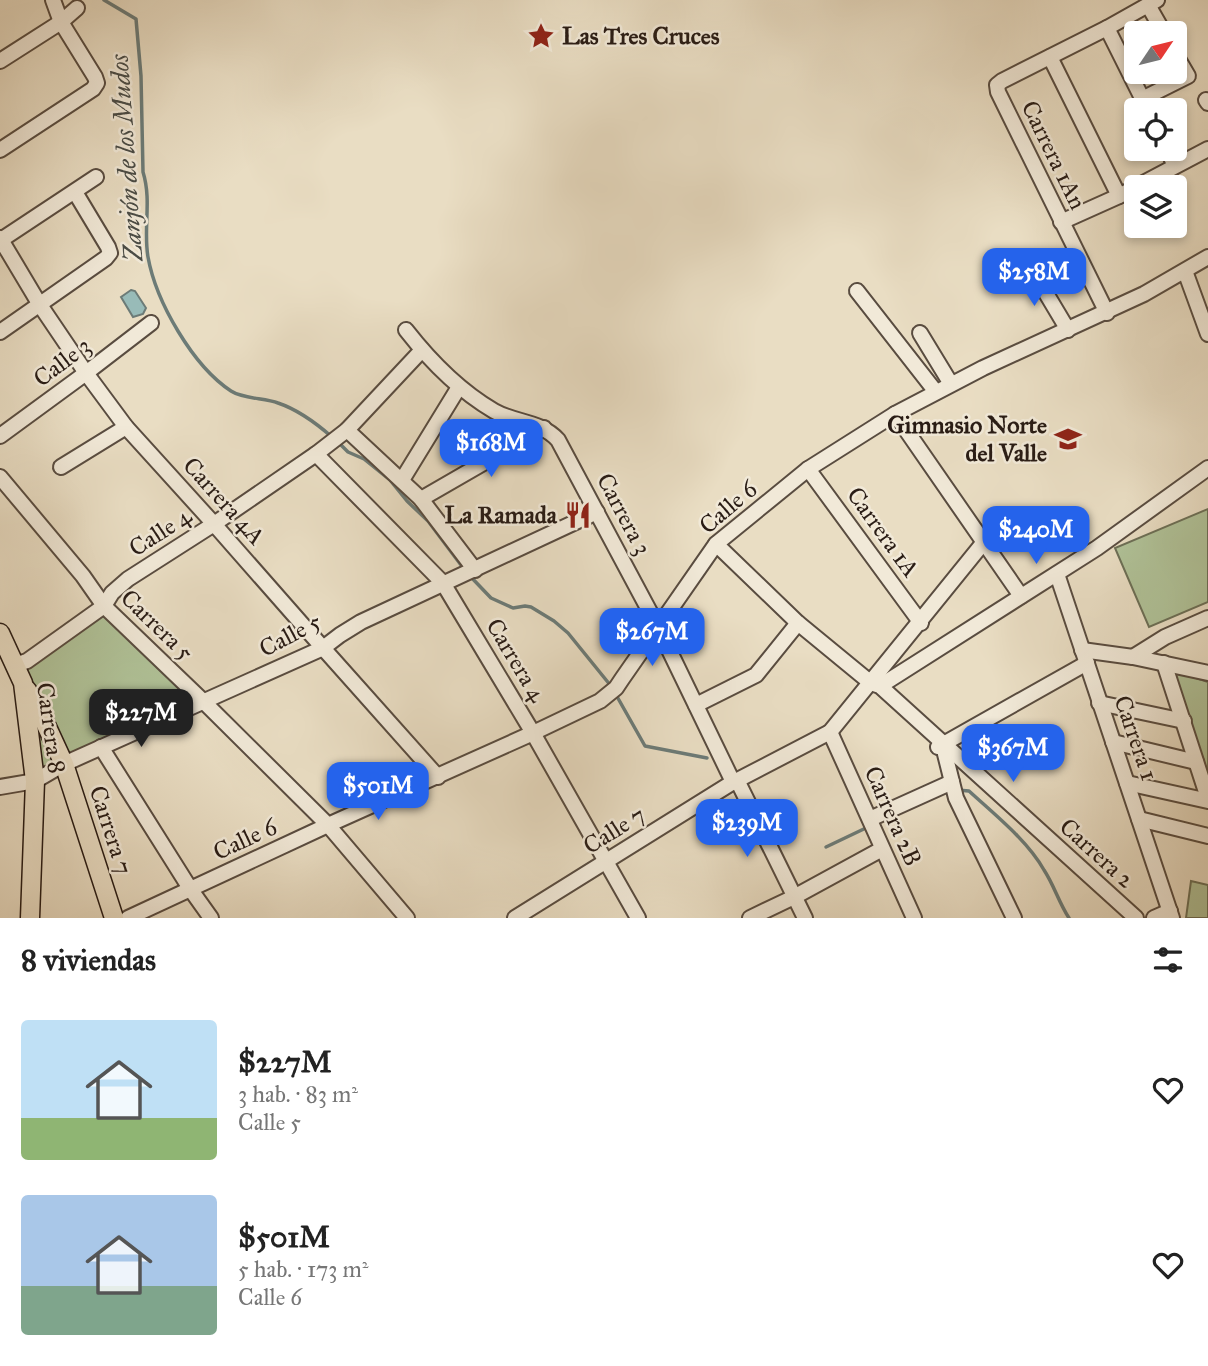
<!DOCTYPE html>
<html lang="es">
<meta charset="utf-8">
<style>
:root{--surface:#fff;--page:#f2f2f2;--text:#222;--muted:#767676;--accent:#2563eb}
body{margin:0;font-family:"IM FELL Great Primer",serif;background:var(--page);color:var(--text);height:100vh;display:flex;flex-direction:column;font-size:26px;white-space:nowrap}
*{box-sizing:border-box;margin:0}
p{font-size:23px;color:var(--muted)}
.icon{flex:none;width:38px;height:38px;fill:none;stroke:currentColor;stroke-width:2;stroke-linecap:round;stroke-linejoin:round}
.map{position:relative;height:918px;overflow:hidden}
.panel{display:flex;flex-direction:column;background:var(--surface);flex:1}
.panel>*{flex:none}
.needle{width:46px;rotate:55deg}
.buttons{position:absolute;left:1124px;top:21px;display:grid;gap:14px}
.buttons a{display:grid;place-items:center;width:63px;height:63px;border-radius:7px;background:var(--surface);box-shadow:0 4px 10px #0003;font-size:35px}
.price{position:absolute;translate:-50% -60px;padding:0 16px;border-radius:14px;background:var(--accent);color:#fff;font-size:23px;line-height:46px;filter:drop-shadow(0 2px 4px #0008)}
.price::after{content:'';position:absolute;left:50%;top:42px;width:21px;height:16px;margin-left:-10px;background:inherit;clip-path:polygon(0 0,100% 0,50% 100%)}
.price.active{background:#222;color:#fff}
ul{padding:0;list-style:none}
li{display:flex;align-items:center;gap:21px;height:175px;padding:0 21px}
li span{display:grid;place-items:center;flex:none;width:196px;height:140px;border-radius:7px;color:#555}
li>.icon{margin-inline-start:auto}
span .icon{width:84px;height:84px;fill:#fffc;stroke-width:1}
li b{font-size:30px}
h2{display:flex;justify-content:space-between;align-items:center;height:84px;padding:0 21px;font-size:30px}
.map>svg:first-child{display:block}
</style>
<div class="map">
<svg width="1208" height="918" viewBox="0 0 1208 918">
<rect width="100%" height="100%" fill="#e9ddc3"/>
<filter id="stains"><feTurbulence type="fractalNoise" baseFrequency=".00286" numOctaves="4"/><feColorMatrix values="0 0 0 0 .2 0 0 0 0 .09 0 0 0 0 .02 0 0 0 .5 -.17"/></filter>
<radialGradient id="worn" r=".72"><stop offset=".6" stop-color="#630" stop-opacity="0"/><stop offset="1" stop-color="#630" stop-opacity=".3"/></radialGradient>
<g fill="#b0c298" stroke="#6c6f56" stroke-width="2">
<polygon points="1208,509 1208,602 1149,627 1115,548"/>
<polygon points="104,606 204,702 35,781 23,683 27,661"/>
<polygon points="1168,669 1208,682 1208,797"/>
<polygon points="1191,881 1208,885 1208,918 1186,918"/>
</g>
<polygon fill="#98bbb8" stroke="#6c7b77" stroke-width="2" points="131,290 135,291 146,308 143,314 133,317 121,297"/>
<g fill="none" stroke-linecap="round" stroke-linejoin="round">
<g stroke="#6c7b77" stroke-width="3.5">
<path d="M 104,0 L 136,19 L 141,76 L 143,172 C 152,201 143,229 148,257 C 156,302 193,366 231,391 C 243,399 265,398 278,403 C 299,410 316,423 332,437"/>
<polyline points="338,442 348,452 364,459 390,480 407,501 428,521 464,569"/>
<polyline points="469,575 491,598 513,608 525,606 531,607 554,621 568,633 611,686"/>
<polyline points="615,693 645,746 707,758"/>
<path d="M 957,790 L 969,791 C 994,814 1027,840 1044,870 C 1054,885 1059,903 1069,918"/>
<polyline points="826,847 868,827"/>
</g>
<defs>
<g id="minor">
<polyline points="1148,5 1164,33"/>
<polyline points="1107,28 1148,110"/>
<polyline points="1050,57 1119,196"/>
<polyline points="0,61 61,22 77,8"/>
<polyline points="1142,99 1188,76 1174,52"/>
<polyline points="1206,100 1208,103"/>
<polyline points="1167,149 1175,166"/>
<polyline points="0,150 93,89 97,83 95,77 61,22 53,0"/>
<polyline points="1061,222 1119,196 1208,149"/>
<polyline points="0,238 40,305 86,373 126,427 214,524 323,648 438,777"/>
<polyline points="1,240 96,177"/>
<polyline points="1031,268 1068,330"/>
<polyline points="1185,271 1208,334"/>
<polyline points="857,291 936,392"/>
<polyline points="1107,313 998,92 997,85 1002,81 1107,28 1157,0"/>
<path d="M 406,330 C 431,362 460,391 494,411 C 515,423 541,421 558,440 L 658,627 L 733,782"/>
<polyline points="0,332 106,258 110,253 108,247 75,192"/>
<polyline points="920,333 951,384"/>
<polyline points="895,414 1021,596"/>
<polyline points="347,430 421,499 475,570"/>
<polyline points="0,436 86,373 151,323"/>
<polyline points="316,454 443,583 533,733 638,918"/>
<polyline points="61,467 126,427"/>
<polyline points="808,469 921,623"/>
<polyline points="0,477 83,576 104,606 204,702 328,825 407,918"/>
<polyline points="402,480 459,387"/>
<polyline points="421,499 544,428"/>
<polyline points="716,544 798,623 871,683 880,686 1136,918"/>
<polyline points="1057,574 1172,918"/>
<polyline points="1082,650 1133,657 1208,673"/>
<polyline points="1133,657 1165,637 1208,618"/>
<polyline points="1164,663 1208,798"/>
<polyline points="15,665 27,661 104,606 112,593 128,579 214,524 316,454 347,430 422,350"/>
<polyline points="880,686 1097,548 1208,468"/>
<polyline points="1099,703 1184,721"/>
<polyline points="696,705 756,675 798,623"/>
<polyline points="830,732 914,918"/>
<polyline points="1113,742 1196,762"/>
<polyline points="101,747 191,890 211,918"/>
<polyline points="938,747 1087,663"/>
<polyline points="945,754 956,798 1014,918"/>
<polyline points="737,780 805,918"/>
<polyline points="1127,783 1208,801"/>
<polyline points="0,787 35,781 64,764 323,648 340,635 361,622 597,512"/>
<polyline points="870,819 952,782"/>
<polyline points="1139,819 1208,836"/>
<polyline points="128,918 328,825 533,733 600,701 616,688 622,679 716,544 808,469 895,414 983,368 1144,294 1208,257"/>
<polyline points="515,918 730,784 830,732 984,542"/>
<polyline points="750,918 794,897 882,849"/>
<polyline points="1154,918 1170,911"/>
</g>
<g id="major">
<polyline points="0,633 23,683 35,781 30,918"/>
<polyline points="27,690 41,714 64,764 114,918"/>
</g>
</defs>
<use href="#minor" stroke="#594c40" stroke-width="18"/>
<use href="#major" stroke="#291c15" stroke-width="21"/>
<use href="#minor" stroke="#f1e9d8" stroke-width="14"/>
<use href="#major" stroke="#e9ddc3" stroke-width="18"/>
</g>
<defs>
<symbol id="sight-bare" viewBox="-9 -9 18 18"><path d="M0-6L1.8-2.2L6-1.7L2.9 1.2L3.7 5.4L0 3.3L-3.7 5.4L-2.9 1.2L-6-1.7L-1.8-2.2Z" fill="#8f2418" stroke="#f1e9d8" stroke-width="2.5" paint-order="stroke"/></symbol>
<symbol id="school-bare" viewBox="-9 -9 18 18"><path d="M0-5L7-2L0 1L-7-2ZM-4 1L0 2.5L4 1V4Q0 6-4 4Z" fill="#8f2418" stroke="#f1e9d8" stroke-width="2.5" paint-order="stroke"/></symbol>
<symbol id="restaurant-bare" viewBox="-9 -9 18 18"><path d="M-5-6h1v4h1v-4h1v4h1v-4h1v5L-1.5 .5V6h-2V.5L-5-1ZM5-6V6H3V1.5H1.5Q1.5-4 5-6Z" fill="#8f2418" stroke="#f1e9d8" stroke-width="2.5" paint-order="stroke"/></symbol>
</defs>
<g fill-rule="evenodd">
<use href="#sight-bare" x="522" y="17" width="38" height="38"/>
<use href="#school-bare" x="1049" y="420" width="38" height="38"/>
<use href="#restaurant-bare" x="559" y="496" width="38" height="38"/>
</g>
<g text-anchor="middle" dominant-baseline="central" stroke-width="5" stroke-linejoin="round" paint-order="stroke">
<g font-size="24" font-weight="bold" fill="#291c15" stroke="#f1e9d8" text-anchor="end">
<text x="562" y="36" text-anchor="start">Las Tres Cruces</text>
<text x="1047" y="425">Gimnasio Norte<tspan x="1047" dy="28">del Valle</tspan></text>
<text x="557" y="515">La Ramada</text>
</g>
<g font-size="24" fill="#291c15" stroke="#f1e9d8">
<text transform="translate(1054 155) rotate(64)">Carrera 1An</text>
<text transform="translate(62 362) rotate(-37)">Calle 3</text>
<text transform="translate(224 501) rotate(48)">Carrera 4A</text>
<text transform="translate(728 507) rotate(-41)">Calle 6</text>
<text transform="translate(624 514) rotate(62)">Carrera 3</text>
<text transform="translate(160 532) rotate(-33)">Calle 4</text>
<text transform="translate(883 532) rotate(54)">Carrera 1A</text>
<text transform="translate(157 625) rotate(44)">Carrera 5</text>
<text transform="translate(290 635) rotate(-28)">Calle 5</text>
<text transform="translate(516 660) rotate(59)">Carrera 4</text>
<text transform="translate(51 728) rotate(82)">Carrera 8</text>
<text transform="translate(1136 738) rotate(71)">Carrera 1</text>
<text transform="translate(893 816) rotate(66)">Carrera 2B</text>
<text transform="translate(111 830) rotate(72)">Carrera 7</text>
<text transform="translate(614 830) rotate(-32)">Calle 7</text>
<text transform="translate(245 839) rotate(-25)">Calle 6</text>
<text transform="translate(1097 853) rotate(42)">Carrera 2</text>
</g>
<g font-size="26" font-style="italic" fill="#4a4c46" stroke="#f1e9d8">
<text transform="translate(126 158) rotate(-94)">Zanjón de los Mudos</text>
</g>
</g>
<rect width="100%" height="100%" filter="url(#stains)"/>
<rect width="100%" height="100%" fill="url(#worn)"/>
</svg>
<div class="buttons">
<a><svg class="needle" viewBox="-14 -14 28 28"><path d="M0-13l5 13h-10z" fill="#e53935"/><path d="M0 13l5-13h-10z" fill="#767676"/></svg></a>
<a><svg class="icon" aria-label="locate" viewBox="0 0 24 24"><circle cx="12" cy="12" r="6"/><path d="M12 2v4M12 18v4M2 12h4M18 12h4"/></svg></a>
<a><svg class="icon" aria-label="layers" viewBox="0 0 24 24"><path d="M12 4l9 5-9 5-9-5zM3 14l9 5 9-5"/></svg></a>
</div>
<b class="price" style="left:1034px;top:308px">$258M</b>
<b class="price" style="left:491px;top:479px">$168M</b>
<b class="price" style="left:1036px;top:566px">$240M</b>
<b class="price" style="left:652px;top:668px">$267M</b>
<b class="price active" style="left:141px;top:749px">$227M</b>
<b class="price" style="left:1013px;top:784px">$367M</b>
<b class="price" style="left:378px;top:822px">$501M</b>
<b class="price" style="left:747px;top:859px">$239M</b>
</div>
<section class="panel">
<h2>8 viviendas<svg class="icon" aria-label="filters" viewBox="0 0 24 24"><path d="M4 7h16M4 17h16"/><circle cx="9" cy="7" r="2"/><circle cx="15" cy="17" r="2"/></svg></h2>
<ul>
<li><span style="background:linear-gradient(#bfe0f5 70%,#8fb573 0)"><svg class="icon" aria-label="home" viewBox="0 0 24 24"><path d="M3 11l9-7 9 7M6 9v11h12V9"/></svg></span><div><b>$227M</b><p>3 hab. · 83 m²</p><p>Calle 5</p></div><svg class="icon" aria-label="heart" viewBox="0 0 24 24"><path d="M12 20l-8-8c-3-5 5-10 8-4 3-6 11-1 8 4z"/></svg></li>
<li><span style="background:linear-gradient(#a9c7e8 65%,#7fa58c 0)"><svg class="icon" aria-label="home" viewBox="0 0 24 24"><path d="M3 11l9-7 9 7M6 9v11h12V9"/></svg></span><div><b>$501M</b><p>5 hab. · 173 m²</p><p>Calle 6</p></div><svg class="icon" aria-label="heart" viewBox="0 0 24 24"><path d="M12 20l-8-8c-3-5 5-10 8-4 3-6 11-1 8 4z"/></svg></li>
</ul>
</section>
